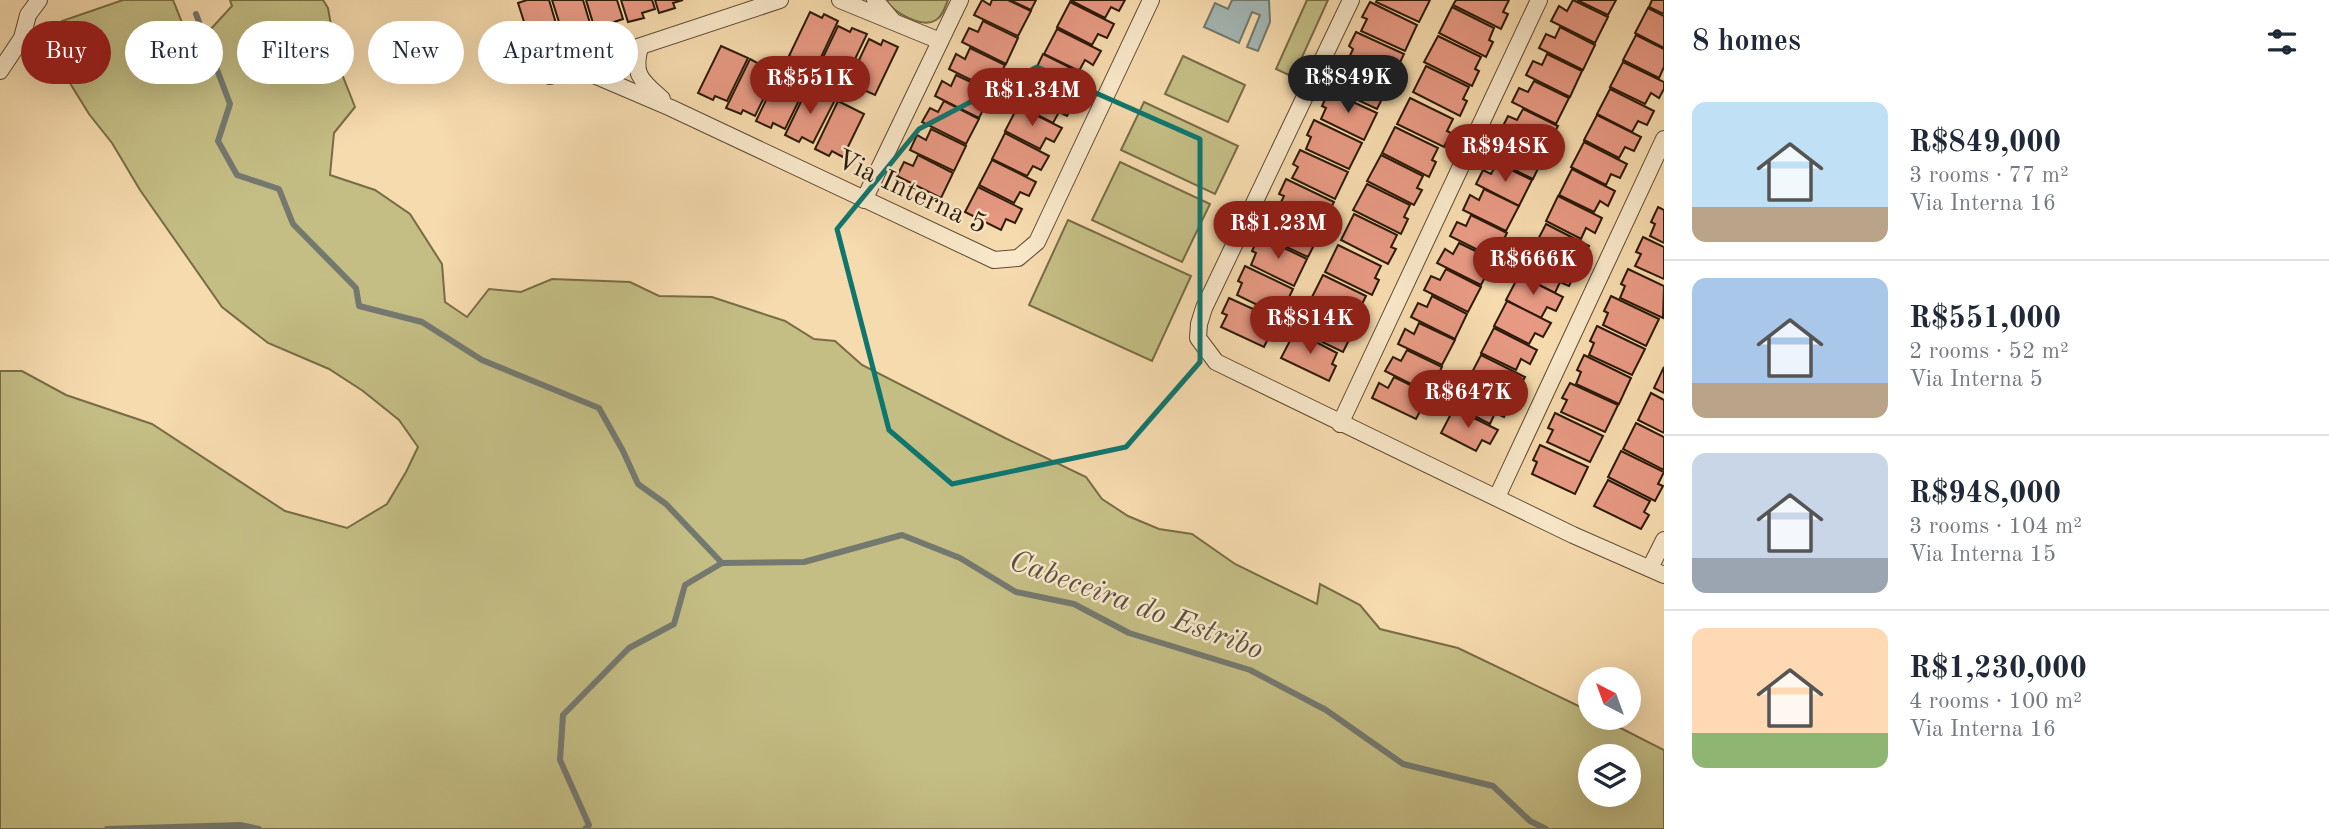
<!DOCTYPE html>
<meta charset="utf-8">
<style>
:root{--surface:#fff;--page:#f6f6f7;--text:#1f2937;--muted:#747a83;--line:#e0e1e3;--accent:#8f2418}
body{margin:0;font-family:"Old Standard TT",serif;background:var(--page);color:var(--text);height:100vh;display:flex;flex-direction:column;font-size:26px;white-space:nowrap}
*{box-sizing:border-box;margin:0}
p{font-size:23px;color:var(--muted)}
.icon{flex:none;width:38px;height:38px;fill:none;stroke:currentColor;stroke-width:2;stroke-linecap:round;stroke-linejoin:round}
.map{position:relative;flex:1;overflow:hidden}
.details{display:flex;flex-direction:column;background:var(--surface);width:665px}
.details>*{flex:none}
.top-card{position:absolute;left:21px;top:21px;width:665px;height:63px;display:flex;gap:14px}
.needle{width:46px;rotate:319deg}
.buttons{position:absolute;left:1578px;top:667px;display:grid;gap:14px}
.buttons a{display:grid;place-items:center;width:63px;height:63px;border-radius:50%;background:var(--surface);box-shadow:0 7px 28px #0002;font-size:35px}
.price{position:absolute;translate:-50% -60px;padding:0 16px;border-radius:24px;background:var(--accent);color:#fff;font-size:23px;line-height:46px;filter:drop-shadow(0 2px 4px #0008)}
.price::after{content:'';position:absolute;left:50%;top:42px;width:21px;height:16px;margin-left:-10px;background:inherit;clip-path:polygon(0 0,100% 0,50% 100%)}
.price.on{background:#222;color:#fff}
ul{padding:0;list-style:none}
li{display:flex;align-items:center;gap:21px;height:175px;padding:0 28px}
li+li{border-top:2px solid var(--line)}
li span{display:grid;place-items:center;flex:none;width:196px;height:140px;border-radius:14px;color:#555}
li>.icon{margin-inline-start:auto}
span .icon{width:84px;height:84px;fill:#fffc;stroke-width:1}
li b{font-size:30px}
h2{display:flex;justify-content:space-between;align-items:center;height:84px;padding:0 28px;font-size:30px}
.pill{padding:0 24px;border-radius:32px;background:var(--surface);box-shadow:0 7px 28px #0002;font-size:24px;line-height:63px}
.pill.on{background:var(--accent);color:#fff}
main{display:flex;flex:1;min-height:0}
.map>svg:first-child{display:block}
</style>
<main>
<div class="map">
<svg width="1664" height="829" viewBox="0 0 1664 829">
<rect width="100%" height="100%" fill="#f6dbae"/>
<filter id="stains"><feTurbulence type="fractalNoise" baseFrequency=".00286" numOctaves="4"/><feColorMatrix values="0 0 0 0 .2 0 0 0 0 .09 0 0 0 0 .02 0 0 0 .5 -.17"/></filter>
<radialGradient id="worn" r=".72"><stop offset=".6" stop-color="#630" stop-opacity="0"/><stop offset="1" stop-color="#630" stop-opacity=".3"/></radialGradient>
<g fill="#c4be85" stroke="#786c46" stroke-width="2" fill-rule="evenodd">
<path d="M 123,0 L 173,0 L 187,35 L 209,31 L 232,6 L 230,0 L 323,0 L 328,8 L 338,64 L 355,107 L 334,133 L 330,175 L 375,190 L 410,214 L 442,264 L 445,302 L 467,317 L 489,289 L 521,292 L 552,279 L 630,282 L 659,296 L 712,297 L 785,321 L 814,339 L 835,341 L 862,365 L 1005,438 L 1086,477 L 1102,499 L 1128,516 L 1159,529 L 1192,534 L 1235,564 L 1317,604 L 1320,584 L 1360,605 L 1380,629 L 1458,648 L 1591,712 L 1591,718 L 1601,718 L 1664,750 L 1664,829 L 0,829 L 0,371 L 22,371 L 66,395 L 152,424 L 285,511 L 347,528 L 387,504 L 406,472 L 418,447 L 399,420 L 363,391 L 329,369 L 268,343 L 222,307 L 140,190 L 112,143 L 89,114 L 50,51 L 62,21 ZM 1591,756 L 1629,756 L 1629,794 L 1591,794 Z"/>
<path d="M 886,0 L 948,0 C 945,7 943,16 936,20 C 922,29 893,12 886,0 Z"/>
<polygon points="1307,0 1328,0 1293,77 1276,69"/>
<polygon points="1183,56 1245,85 1228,122 1165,94"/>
<polygon points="1144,102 1238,146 1215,194 1121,150"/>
<polygon points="1120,162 1210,204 1182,262 1092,220"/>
<polygon points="1068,220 1191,276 1152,361 1029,305"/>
</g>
<polygon fill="#a3b8b6" stroke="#747970" stroke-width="2" points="1232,0 1269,0 1270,22 1258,51 1247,47 1260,15 1252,12 1239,43 1204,27 1215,3 1228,9"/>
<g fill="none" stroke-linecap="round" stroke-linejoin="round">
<g stroke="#747970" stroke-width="6">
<polyline points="196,14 230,104 218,141 237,175 279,189 293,224 356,288 359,306 422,322 482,360 599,408 623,451 638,484 666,504 722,563"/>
<polyline points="107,829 240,825 259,829"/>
<polyline points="585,829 589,825 560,760 563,715 629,648 674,624 685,585 722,563 804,562 902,535 960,558 1016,592 1074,604 1129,633 1250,670 1326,710 1403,764 1493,786 1530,821 1546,829"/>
</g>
</g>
<g fill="#e79983" stroke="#2d1a07" stroke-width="2">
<polygon points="527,0 549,0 561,40 548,43 550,48 534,53 518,3"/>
<polygon points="552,0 583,0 592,30 580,34 581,39 566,44"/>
<polygon points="586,0 617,0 623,19 611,23 612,28 596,33"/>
<polygon points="621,0 652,0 655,9 642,13 644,18 628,22"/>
<polygon points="655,0 683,0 673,3 675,8 659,13"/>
<polygon points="982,0 990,5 992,0 1008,0 1031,11 1018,36 974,15"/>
<polygon points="1010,0 1036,0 1031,10"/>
<polygon points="1070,0 1125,0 1119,11 1111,7 1105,18"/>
<polygon points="1377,0 1430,0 1419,22 1376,2"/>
<polygon points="1456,0 1509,0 1503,12 1508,14 1501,29 1453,5"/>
<polygon points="1573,0 1608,17 1595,43 1551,21 1559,6 1567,11"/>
<polygon points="1577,0 1616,0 1608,15"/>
<polygon points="1652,0 1664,0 1664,14 1649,7"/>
<polygon points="1070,2 1114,24 1107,38 1098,34 1092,45 1057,27"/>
<polygon points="1370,2 1417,25 1405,51 1361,31 1367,19 1362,17"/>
<polygon points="1452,7 1494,28 1489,40 1493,42 1486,57 1439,33"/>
<polygon points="1648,8 1664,16 1664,48 1635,33"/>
<polygon points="810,12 822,18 824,14 838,21 816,68 789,56"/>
<polygon points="983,21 1018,38 1006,64 962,42 969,28 978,32"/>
<polygon points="838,26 850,32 852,28 867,34 844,82 817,70"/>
<polygon points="1560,27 1595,45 1583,70 1539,48 1546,34 1555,38"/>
<polygon points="1057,29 1101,51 1093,65 1085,60 1079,71 1044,54"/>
<polygon points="1356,32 1404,54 1391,81 1348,60 1353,49 1349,46"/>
<polygon points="1636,35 1664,49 1664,67 1659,78 1623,60"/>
<polygon points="1438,36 1481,57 1475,69 1479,71 1472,86 1424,62"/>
<polygon points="869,39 881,45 883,40 898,47 875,95 848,83"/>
<polygon points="721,46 748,58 727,101 715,96 713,100 698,93"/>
<polygon points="970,48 1005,65 993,91 949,69 956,54 965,59"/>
<polygon points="1043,54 1087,76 1080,90 1071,86 1066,97 1031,79"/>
<polygon points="1547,54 1582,71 1570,97 1526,75 1533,61 1542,65"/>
<polygon points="750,59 776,73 755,116 743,110 741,114 726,108"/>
<polygon points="1342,60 1390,83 1377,109 1334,89 1340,77 1335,75"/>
<polygon points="1623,62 1664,82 1664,89 1659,98 1651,93 1645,104 1610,87"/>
<polygon points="1426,66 1469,87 1463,99 1467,101 1460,116 1413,92"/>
<polygon points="779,73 806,86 785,129 773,123 771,128 756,121"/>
<polygon points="956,75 992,92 979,118 935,96 942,81 951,86"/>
<polygon points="1031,80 1075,102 1067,116 1059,112 1053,123 1018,105"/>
<polygon points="1534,81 1569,98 1556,124 1512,102 1519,88 1528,92"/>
<polygon points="808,87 835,100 813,143 802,137 799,142 785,135"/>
<polygon points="1610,89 1654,111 1647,125 1638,121 1632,132 1597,114"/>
<polygon points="1329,91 1377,113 1364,140 1321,119 1326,108 1322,106"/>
<polygon points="1410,98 1453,119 1447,131 1451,133 1444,147 1397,124"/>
<polygon points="838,101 864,114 843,157 832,151 829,156 815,149"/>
<polygon points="944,101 979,119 966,144 922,122 930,108 938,112"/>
<polygon points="1018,106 1062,128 1054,142 1046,138 1040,149 1005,131"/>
<polygon points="1523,109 1558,126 1545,151 1501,130 1508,116 1517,120"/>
<polygon points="1597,115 1641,137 1634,151 1625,147 1619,158 1584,140"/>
<polygon points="1314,120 1362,143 1349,169 1306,149 1311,137 1307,135"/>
<polygon points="1395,127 1438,148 1432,160 1436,162 1429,177 1382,153"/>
<polygon points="931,129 966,146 954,171 910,150 917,135 926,140"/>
<polygon points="1005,133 1049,156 1041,170 1033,166 1027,176 992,159"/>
<polygon points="1510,136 1545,154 1533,179 1489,157 1496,143 1505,147"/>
<polygon points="1584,142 1627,164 1620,178 1611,174 1606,185 1571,167"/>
<polygon points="1300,150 1348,172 1335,199 1292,178 1298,167 1293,164"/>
<polygon points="918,155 953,173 941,198 897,176 904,162 913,166"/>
<polygon points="1381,155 1423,176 1417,188 1422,190 1414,205 1367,181"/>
<polygon points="992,160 1036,182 1029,196 1020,192 1014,203 979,185"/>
<polygon points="1497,163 1532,180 1519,206 1476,184 1483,170 1491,174"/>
<polygon points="1572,169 1615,191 1608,206 1600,201 1594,212 1559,195"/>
<polygon points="1286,179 1334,202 1321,228 1278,208 1284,196 1279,194"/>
<polygon points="1367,184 1410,205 1404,217 1408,219 1401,234 1353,210"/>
<polygon points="978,187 1022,209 1015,223 1006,219 1001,230 965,212"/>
<polygon points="1484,189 1519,206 1506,231 1463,210 1470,195 1479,200"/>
<polygon points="1558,196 1602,218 1595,233 1586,228 1581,239 1546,221"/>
<polygon points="1658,207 1664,210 1664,243 1650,236 1655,224 1651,222"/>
<polygon points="1273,208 1321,231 1308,257 1265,237 1271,225 1266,223"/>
<polygon points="1354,214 1397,235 1391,247 1396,249 1388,264 1341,240"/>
<polygon points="1471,215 1507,233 1494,258 1450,236 1457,222 1466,226"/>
<polygon points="1546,224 1589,246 1582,260 1573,256 1568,266 1533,249"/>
<polygon points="1259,236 1307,259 1294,286 1251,265 1256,253 1252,251"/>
<polygon points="1643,237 1664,247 1664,279 1635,266 1641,254 1636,252"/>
<polygon points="1459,243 1494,260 1481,285 1437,263 1445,249 1453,254"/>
<polygon points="1338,245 1381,266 1375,278 1379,280 1372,295 1325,272"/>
<polygon points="1533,250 1576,272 1569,286 1560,282 1555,293 1520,275"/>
<polygon points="1245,266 1293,289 1280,316 1237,295 1242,283 1238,281"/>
<polygon points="1446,269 1481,287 1468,312 1424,290 1431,276 1440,280"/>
<polygon points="1628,269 1664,286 1663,318 1620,298 1625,286 1621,284"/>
<polygon points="1323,275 1366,296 1360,308 1364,310 1357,325 1310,301"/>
<polygon points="1519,275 1563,297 1556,311 1547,307 1541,318 1506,300"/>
<polygon points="1432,296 1467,314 1455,339 1411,317 1418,303 1427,307"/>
<polygon points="1611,296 1659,319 1646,346 1603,325 1608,313 1604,311"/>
<polygon points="1229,298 1277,320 1264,347 1221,327 1227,315 1222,313"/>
<polygon points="1507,301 1551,323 1543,337 1535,333 1529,344 1494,326"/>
<polygon points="1308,303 1351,324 1345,336 1350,338 1343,352 1295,329"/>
<polygon points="1419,323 1455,340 1442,365 1398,344 1405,329 1414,334"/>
<polygon points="1597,326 1645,349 1632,375 1589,355 1594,343 1590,341"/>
<polygon points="1494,328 1537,350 1530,364 1521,359 1516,370 1481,353"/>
<polygon points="1295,331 1337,353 1332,364 1336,366 1329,381 1281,358"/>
<polygon points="1407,350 1442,367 1429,393 1385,371 1393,357 1401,361"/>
<polygon points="1481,355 1525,377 1517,391 1508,387 1503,397 1468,380"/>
<polygon points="1584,355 1631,378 1619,404 1576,384 1581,372 1577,370"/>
<polygon points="1664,367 1664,393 1654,388"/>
<polygon points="1394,377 1429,394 1416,419 1372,398 1379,383 1388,388"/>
<polygon points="1467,381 1511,403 1504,417 1495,413 1490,424 1455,406"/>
<polygon points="1570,383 1618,405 1605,432 1561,412 1567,400 1562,398"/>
<polygon points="1651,393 1664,400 1664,433 1638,420"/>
<polygon points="1454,408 1498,430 1490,444 1482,440 1476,451 1441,433"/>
<polygon points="1555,413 1603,436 1590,462 1547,442 1553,430 1548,428"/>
<polygon points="1636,423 1664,437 1664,470 1623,449"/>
<polygon points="1540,445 1588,467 1575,494 1532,474 1537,462 1533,460"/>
<polygon points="1621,451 1664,472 1658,484 1663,486 1655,501 1608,477"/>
<polygon points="1608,480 1650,501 1644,512 1649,515 1641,529 1594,506"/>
</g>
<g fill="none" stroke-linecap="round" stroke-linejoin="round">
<defs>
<g id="street">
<polyline points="840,0 940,41"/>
<polyline points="875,0 892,20"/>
<polyline points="1351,0 1204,308 1199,324 1198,338 1216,362 1573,535 1664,575"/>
<path d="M 640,47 C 632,75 642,81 662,99"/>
<polyline points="575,67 671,108 994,260 1018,258 1037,242 1151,0"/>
<polyline points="0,71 22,38 28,15 39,0"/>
<polyline points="550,76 780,0"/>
<polyline points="864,200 960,0"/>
<polyline points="1340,424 1539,0"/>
<polyline points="1497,497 1664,139"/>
<polyline points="1650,568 1664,540"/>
</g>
</defs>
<use href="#street" stroke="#5f4a31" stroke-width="18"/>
<use href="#street" stroke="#f9e8ca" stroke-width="16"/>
</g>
<path fill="none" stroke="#0f766e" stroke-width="5" stroke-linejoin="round" d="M 1037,67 L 1200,139 L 1200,362 L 1126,447 L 952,484 L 889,430 L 837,229 L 919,129 Z"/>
<g text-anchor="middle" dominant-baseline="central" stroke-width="5" stroke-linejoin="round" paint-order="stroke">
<g font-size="28" fill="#2d1a07" stroke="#f9e8ca">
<text transform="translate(911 193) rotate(25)">Via Interna 5</text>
</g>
<g font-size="30" font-style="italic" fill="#565144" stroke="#f9e8ca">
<text transform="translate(1136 606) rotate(20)">Cabeceira do Estribo</text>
</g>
</g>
<rect width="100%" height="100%" filter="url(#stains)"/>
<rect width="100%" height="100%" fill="url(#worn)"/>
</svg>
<div class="buttons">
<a><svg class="needle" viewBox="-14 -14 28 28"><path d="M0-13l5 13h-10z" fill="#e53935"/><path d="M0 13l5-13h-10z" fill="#747a83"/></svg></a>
<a><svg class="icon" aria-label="layers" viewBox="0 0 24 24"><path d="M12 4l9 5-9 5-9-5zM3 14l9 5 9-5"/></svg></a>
</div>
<b class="price on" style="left:1348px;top:115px">R$849K</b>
<b class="price" style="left:810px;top:116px">R$551K</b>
<b class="price" style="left:1032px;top:128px">R$1.34M</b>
<b class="price" style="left:1505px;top:184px">R$948K</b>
<b class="price" style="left:1278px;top:261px">R$1.23M</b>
<b class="price" style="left:1533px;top:297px">R$666K</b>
<b class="price" style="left:1310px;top:356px">R$814K</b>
<b class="price" style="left:1468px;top:430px">R$647K</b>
<div class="top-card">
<a class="pill on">Buy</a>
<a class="pill">Rent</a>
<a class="pill">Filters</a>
<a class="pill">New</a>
<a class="pill">Apartment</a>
</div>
</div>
<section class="details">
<h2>8 homes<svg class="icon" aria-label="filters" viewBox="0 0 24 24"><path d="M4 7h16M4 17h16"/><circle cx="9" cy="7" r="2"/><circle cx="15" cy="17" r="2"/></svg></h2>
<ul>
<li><span style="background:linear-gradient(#bfe0f5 75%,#b9a48a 0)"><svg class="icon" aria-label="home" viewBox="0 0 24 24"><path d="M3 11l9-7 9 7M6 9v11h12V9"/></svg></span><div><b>R$849,000</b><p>3 rooms · 77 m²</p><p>Via Interna 16</p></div></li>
<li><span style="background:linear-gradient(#a9c7e8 75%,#b9a48a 0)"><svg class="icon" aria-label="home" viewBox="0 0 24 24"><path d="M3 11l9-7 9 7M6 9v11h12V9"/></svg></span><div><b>R$551,000</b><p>2 rooms · 52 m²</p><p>Via Interna 5</p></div></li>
<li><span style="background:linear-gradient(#c9d6e8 75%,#9aa5b1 0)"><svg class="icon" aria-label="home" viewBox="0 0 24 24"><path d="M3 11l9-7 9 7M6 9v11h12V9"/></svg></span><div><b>R$948,000</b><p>3 rooms · 104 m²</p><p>Via Interna 15</p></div></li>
<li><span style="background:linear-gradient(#ffd9b3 75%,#8fb573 0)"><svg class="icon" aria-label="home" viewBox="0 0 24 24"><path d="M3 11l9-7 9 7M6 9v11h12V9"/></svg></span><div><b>R$1,230,000</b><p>4 rooms · 100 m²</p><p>Via Interna 16</p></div></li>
</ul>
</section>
</main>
